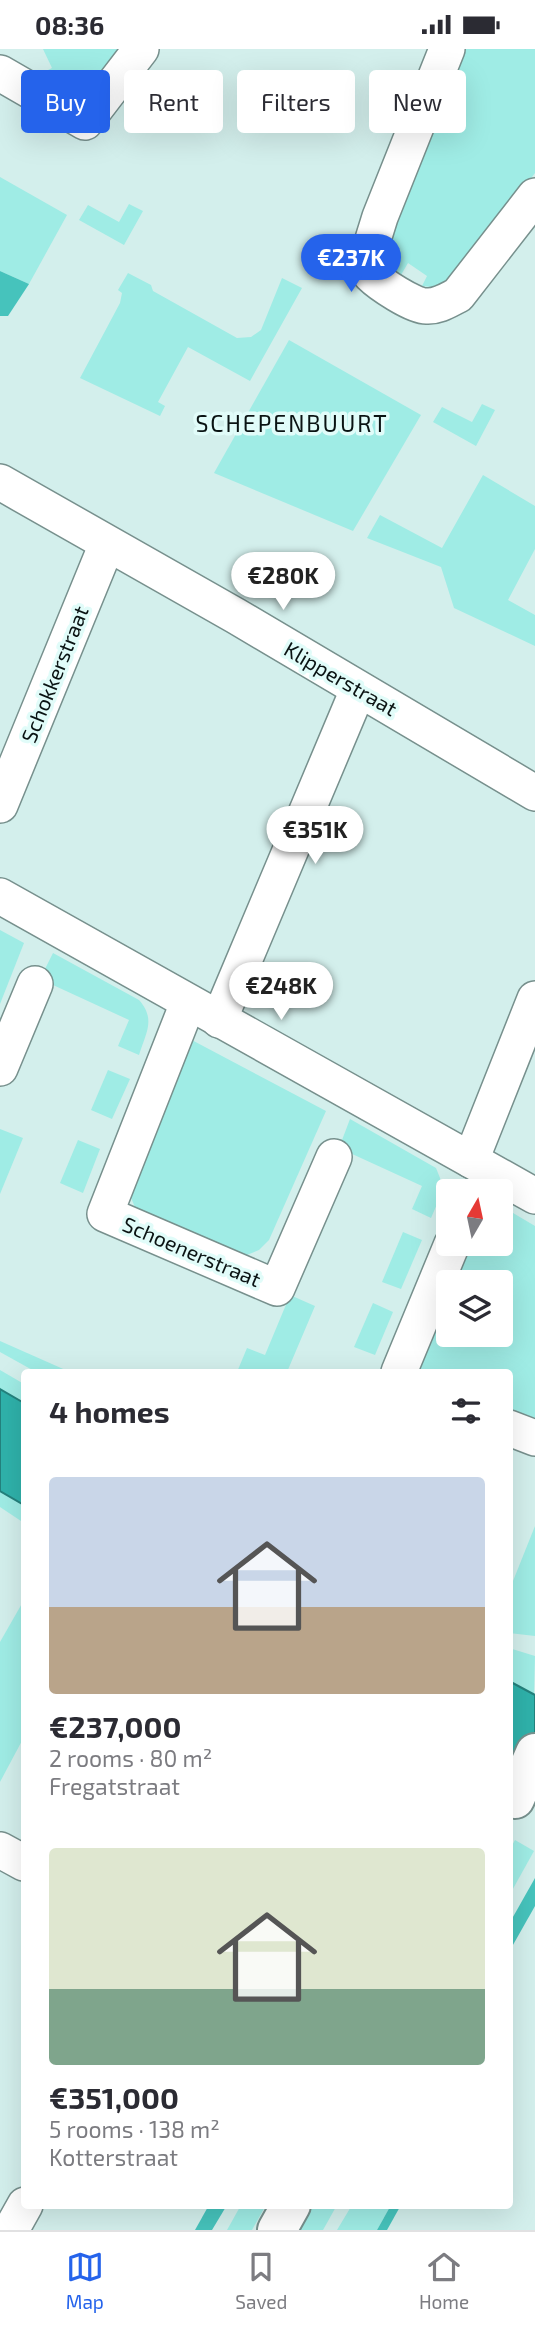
<!DOCTYPE html>
<meta charset="utf-8">
<style>
:root{--surface:#fff;--page:#f7f7f7;--text:#2b2b33;--muted:#7c7c81;--line:#e1e1e2;--accent:#2563eb}
body{margin:0;font-family:"Exo 2",sans-serif;background:var(--page);color:var(--text);height:100vh;display:flex;flex-direction:column;font-size:26px;white-space:nowrap}
*{box-sizing:border-box;margin:0}
p{font-size:23px;color:var(--muted)}
.icon{flex:none;width:38px;height:38px;fill:none;stroke:currentColor;stroke-width:2;stroke-linecap:round;stroke-linejoin:round}
.map{position:relative;flex:1;overflow:hidden}
.sheet{position:absolute;left:21px;top:1320px;width:492px;height:840px;display:flex;flex-direction:column;background:var(--surface);border-radius:7px;box-shadow:0 7px 28px #0002}
.sheet>*{flex:none}
.hud{position:absolute;left:21px;top:21px;width:494px;height:63px;display:flex;gap:14px}
.needle{width:46px;rotate:9deg}
.controls{position:absolute;left:436px;top:1130px;display:grid;gap:14px}
.controls a{display:grid;place-items:center;width:77px;height:77px;border-radius:7px;background:var(--surface);box-shadow:0 7px 28px #0002;font-size:35px}
.price{position:absolute;translate:-50% -60px;padding:0 16px;border-radius:24px;background:#fff;color:#222;font-size:23px;line-height:46px;filter:drop-shadow(0 2px 4px #0008)}
.price::after{content:'';position:absolute;left:50%;top:42px;width:21px;height:16px;margin-left:-10px;background:inherit;clip-path:polygon(0 0,100% 0,50% 100%)}
.price.selected{background:var(--accent);color:#fff}
ul{padding:0;list-style:none}
li{display:grid;align-content:center;gap:14px;height:371px;padding:0 28px}
li span{display:grid;place-items:center;height:217px;border-radius:7px;color:#555}
li>.icon{margin-inline-start:auto}
span .icon{width:126px;height:126px;fill:#fffc;stroke-width:1}
li b{font-size:30px}
h2{display:flex;justify-content:space-between;align-items:center;height:84px;padding:0 28px;font-size:30px}
.tag{padding:0 24px;border-radius:7px;background:var(--surface);box-shadow:0 7px 28px #0002;font-size:24px;line-height:63px}
.tag.selected{background:var(--accent);color:#fff}
.status{display:flex;justify-content:space-between;align-items:center;height:49px;padding:0 35px;background:var(--surface);direction:ltr}
.status svg{height:19px;fill:currentColor}
.dock{display:flex;justify-content:space-around;align-items:center;height:98px;border-top:2px solid var(--line);background:var(--surface);font-size:19px;color:var(--muted)}
.dock a{display:grid;justify-items:center;gap:4px}
.dock .selected{color:var(--accent)}
.map>svg:first-child{display:block}
</style>
<div class="status"><b>08:36</b><svg viewBox="0 0 49 12"><path d="M0 12V9h3v3zM5 12V6h3v6zM10 12V3h3v9zM15 12V0h3v12zM26 1h20v11H26zM47 4h2v5h-2z"/></svg></div>
<div class="map">
<svg width="535" height="2181" viewBox="0 0 535 2181">
<rect width="100%" height="100%" fill="#d3efec"/>
<g fill="#9fece5" fill-rule="evenodd">
<path d="M 43,0 L 124,0 C 90,40 93,51 42,24 L 52,19 Z"/>
<polygon points="461,0 535,0 535,124 467,214 441,239 422,237 427,227 408,214 401,226 390,216 384,202"/>
<polygon points="0,128 67,166 29,235 0,222"/>
<polygon points="129,155 143,162 124,196 79,171 88,156 119,173"/>
<polygon points="128,224 151,236 153,242 237,289 251,288 261,281 282,229 302,239 250,332 188,298 158,353 165,357 160,367 80,329 120,254 122,244 118,241"/>
<polygon points="289,291 421,366 353,482 214,424"/>
<polygon points="482,355 495,361 476,397 433,373 442,358 472,373"/>
<polygon points="483,426 535,457 535,500 508,551 535,566 535,597 454,559 441,518 367,489 380,466 442,499"/>
<polygon points="0,881 24,894 0,955"/>
<path d="M 53,904 L 139,951 C 156,970 146,984 139,1006 L 118,997 L 129,971 L 40,930 Z"/>
<polygon points="188,989 326,1062 269,1191 259,1201 247,1206 136,1161 130,1146"/>
<polygon points="108,1021 130,1030 112,1070 91,1061"/>
<polygon points="350,1070 436,1119 444,1139 431,1169 412,1160 422,1137 339,1099"/>
<polygon points="0,1080 23,1089 0,1145"/>
<polygon points="78,1091 100,1100 83,1144 60,1134"/>
<path d="M 501,1157 L 535,1177 L 535,1373 L 509,1362 L 509,1323 L 418,1323 L 414,1314 L 463,1195 L 500,1195 ZM 448,1234 L 500,1234 L 500,1286 L 448,1286 Z"/>
<polygon points="403,1183 422,1191 401,1240 382,1233"/>
<polygon points="290,1246 315,1257 287,1323 237,1323 247,1299 265,1306"/>
<polygon points="373,1254 393,1263 375,1306 354,1298"/>
<polygon points="0,1292 70,1323 36,1323 0,1303"/>
<polygon points="0,1321 24,1335 24,1354 0,1340"/>
<polygon points="0,1442 24,1456 24,1474 0,1458"/>
<polygon points="535,1477 535,1587 509,1584 509,1542"/>
<polygon points="24,1551 24,1688 0,1733 0,1593"/>
<polygon points="509,1599 535,1607 534,1646 509,1632"/>
<polygon points="515,1791 534,1802 509,1847 509,1802"/>
<polygon points="241,2156 266,2156 252,2181 227,2181"/>
<polygon points="310,2156 337,2156 323,2181 296,2181"/>
<polygon points="352,2156 391,2156 377,2181 337,2181"/>
</g>
<g fill="#46c3bc">
<polygon points="0,222 29,235 8,267 0,267"/>
<polygon points="535,1829 535,1857 509,1903 509,1875"/>
<polygon points="209,2156 227,2156 212,2181 195,2181"/>
<polygon points="391,2156 401,2156 387,2181 377,2181"/>
</g>
<g fill="#2fb2ab" stroke="#24827d" stroke-width="2">
<polygon points="0,1340 24,1354 24,1456 0,1442"/>
<polygon points="509,1632 535,1646 535,1751 509,1734"/>
</g>
<g fill="none" stroke-linecap="round" stroke-linejoin="round">
<defs>
<g id="minor">
<path d="M 447,0 L 380,168 L 371,197 L 371,226 C 380,235 413,257 426,257 C 438,258 448,251 458,246 L 535,147"/>
<polyline points="0,24 85,73 141,0"/>
<polyline points="0,433 236,567 535,744"/>
<polyline points="0,756 107,495"/>
<polyline points="0,847 535,1147"/>
<polyline points="188,954 105,1165 277,1239 334,1108"/>
<polyline points="219,971 358,641"/>
<polyline points="0,1019 35,935"/>
<polyline points="471,1111 535,950"/>
<polyline points="399,1323 452,1195"/>
<polyline points="509,1379 535,1389"/>
<polyline points="0,1801 24,1814"/>
<polyline points="11,2181 25,2156"/>
</g>
<g id="tertiary">
<polyline points="515,1750 535,1704"/>
<polyline points="277,2181 291,2156"/>
</g>
</defs>
<use href="#minor" stroke="#77908d" stroke-width="38"/>
<use href="#tertiary" stroke="#77908d" stroke-width="42"/>
<use href="#minor" stroke="#fff" stroke-width="35"/>
<use href="#tertiary" stroke="#fff" stroke-width="38"/>
</g>
<g text-anchor="middle" dominant-baseline="central" stroke-width="7" stroke-linejoin="round" paint-order="stroke">
<g font-size="21" fill="#0a1313" stroke="#e1fcf9">
<text transform="translate(54 625) rotate(-68)">Schokkerstraat</text>
<text transform="translate(341 629) rotate(30)">Klipperstraat</text>
<text transform="translate(192 1202) rotate(23)">Schoenerstraat</text>
</g>
<g font-size="23" letter-spacing="2" fill="#0a1313" stroke="#e1fcf9">
<text x="292" y="374">SCHEPENBUURT</text>
</g>
</g>
</svg>
<div class="controls">
<a><svg class="needle" viewBox="-14 -14 28 28"><path d="M0-13l5 13h-10z" fill="#e53935"/><path d="M0 13l5-13h-10z" fill="#7c7c81"/></svg></a>
<a><svg class="icon" aria-label="layers" viewBox="0 0 24 24"><path d="M12 4l9 5-9 5-9-5zM3 14l9 5 9-5"/></svg></a>
</div>
<b class="price selected" style="left:351px;top:245px">€237K</b>
<b class="price" style="left:283px;top:563px">€280K</b>
<b class="price" style="left:315px;top:817px">€351K</b>
<b class="price" style="left:281px;top:973px">€248K</b>
<div class="hud">
<a class="tag selected">Buy</a>
<a class="tag">Rent</a>
<a class="tag">Filters</a>
<a class="tag">New</a>
</div>
<section class="sheet">
<h2>4 homes<svg class="icon" aria-label="filters" viewBox="0 0 24 24"><path d="M4 7h16M4 17h16"/><circle cx="9" cy="7" r="2"/><circle cx="15" cy="17" r="2"/></svg></h2>
<ul>
<li><span style="background:linear-gradient(#c9d6e8 60%,#b9a48a 0)"><svg class="icon" aria-label="home" viewBox="0 0 24 24"><path d="M3 11l9-7 9 7M6 9v11h12V9"/></svg></span><div><b>€237,000</b><p>2 rooms · 80 m²</p><p>Fregatstraat</p></div></li>
<li><span style="background:linear-gradient(#dfe7d0 65%,#7fa58c 0)"><svg class="icon" aria-label="home" viewBox="0 0 24 24"><path d="M3 11l9-7 9 7M6 9v11h12V9"/></svg></span><div><b>€351,000</b><p>5 rooms · 138 m²</p><p>Kotterstraat</p></div></li>
</ul>
</section>
</div>
<nav class="dock">
<a class="selected"><svg class="icon" aria-label="map" viewBox="0 0 24 24"><path d="M3 6l6-2 6 2 6-2v14l-6 2-6-2-6 2zM9 4v14M15 6v14"/></svg>Map</a>
<a><svg class="icon" aria-label="saved" viewBox="0 0 24 24"><path d="M7 4h10v16l-5-4-5 4z"/></svg>Saved</a>
<a><svg class="icon" aria-label="home" viewBox="0 0 24 24"><path d="M3 11l9-7 9 7M6 9v11h12V9"/></svg>Home</a>
</nav>
